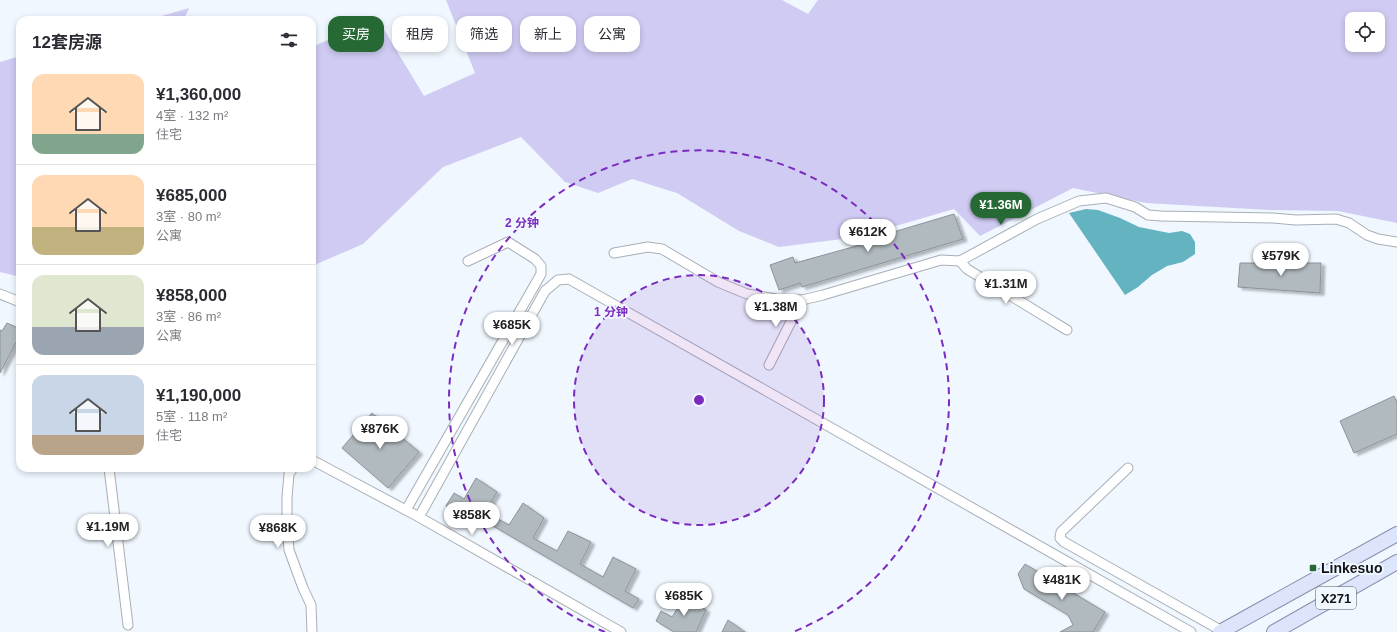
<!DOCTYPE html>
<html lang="zh">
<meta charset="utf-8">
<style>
:root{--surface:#fff;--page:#f2f2f3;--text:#2b2b33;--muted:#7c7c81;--line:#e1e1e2;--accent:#266934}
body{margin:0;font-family:Helvetica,"Noto Sans SC",sans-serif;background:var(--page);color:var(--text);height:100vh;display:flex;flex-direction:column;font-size:15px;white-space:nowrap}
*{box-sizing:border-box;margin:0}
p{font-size:13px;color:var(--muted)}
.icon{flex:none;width:22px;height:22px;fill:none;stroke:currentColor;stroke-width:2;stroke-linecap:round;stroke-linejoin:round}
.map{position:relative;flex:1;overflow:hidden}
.side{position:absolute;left:16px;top:16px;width:300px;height:456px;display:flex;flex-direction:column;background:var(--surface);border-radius:12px;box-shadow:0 2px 6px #0003}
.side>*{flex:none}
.guide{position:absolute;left:328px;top:16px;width:380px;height:36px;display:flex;gap:8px}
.controls{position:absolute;left:1345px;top:12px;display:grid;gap:8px}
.controls a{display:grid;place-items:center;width:40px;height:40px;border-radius:8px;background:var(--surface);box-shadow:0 2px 6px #0003;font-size:20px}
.price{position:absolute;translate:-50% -34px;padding:0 9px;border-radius:14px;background:#fff;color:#222;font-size:13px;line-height:26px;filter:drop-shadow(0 1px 2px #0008)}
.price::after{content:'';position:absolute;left:50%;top:24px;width:12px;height:9px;margin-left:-6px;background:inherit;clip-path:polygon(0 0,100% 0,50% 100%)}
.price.active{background:var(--accent);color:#fff}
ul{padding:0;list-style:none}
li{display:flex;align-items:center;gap:12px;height:100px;padding:0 16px}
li+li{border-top:1px solid var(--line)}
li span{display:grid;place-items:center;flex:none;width:112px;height:80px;border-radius:12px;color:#555}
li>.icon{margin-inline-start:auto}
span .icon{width:48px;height:48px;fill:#fffc;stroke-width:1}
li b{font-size:17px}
h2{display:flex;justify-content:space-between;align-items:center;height:48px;padding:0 16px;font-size:17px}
.tag{padding:0 14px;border-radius:12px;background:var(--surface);box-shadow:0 2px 6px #0003;font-size:14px;line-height:36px}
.tag.active{background:var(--accent);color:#fff}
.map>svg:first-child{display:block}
</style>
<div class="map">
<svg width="1397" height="632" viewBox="0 0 1397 632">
<defs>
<filter id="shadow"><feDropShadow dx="4" dy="2.5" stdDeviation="1" flood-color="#0004"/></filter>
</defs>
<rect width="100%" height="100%" fill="#f0f7ff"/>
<g fill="#cfcbf3" fill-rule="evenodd">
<path d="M 446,0 L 782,0 L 808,14 L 818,0 L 1397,0 L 1397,223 L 1338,211 L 1269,210 L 1146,203 L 1073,188 L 980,236 L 954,209 L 858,237 L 779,247 L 739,231 L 677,193 L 632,179 L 598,193 L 565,182 L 521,137 L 443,167 L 363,244 L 312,266 L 312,47 L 377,18 L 424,96 L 475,73 ZM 1352,19 L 1378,19 L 1378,45 L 1352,45 Z"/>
<polygon points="189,8 184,20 148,20"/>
<polygon points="20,56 20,277 0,272 0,62"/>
</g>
<polygon fill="#63b3c0" points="1086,209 1098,210 1120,218 1139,227 1169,233 1182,231 1190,234 1195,242 1195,254 1183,262 1167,266 1152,275 1138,287 1125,295 1069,213"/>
<g fill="#b1babf" stroke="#8b9499" filter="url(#shadow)">
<polygon points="954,214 963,239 802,287 800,283 779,290 770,265 793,257 795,263 871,242 870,239"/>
<polygon points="1240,263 1321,263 1320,293 1238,287"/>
<polygon points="7,323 20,329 20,335 0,373 0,330 2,331"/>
<polygon points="1394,396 1397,403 1397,434 1354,453 1340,421"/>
<polygon points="372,413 419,452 388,488 342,448"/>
<polygon points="476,478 497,492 485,512 509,525 523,503 544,518 533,538 557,551 568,531 591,542 580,564 603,577 613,557 636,569 625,591 639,599 633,608 466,510 463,516 446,506 454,493 464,499"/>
<polygon points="1025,564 1105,612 1093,632 1060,632 1073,625 1068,615 1024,589 1018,574"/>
<polygon points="685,596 706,610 696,632 674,632 656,621 661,611 672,617"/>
<polygon points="728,620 745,632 722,632"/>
</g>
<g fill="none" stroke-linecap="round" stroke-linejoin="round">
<defs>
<g id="minor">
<polyline points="614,253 648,247 662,249 718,282 747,294 776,299 802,300 823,295 941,260 960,261 1037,219 1079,201 1106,198 1135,207 1148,215 1161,216 1273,218 1296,220 1336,219 1349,223 1367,235 1378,239 1397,242"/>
<polyline points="960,261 967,269 1067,330"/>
<polyline points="0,294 20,302"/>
<polyline points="769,365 802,300"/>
<polyline points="312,460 419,517 621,632"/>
<polyline points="109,468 128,625"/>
<polyline points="293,468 289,474 287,497 287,525 289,550 303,588 311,605 312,632"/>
<polyline points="1128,468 1061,532 1060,538 1064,542 1222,631"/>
<polyline points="406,510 541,274 541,266 535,259 508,242 468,261"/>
<polyline points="419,517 545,291 558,280 569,279 1191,632"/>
</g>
<g id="primary">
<polyline points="1220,632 1397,534"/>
<polyline points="1274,632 1397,562"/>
</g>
</defs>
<use href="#minor" stroke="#a8afb6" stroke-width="11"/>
<use href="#primary" stroke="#8790aa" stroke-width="16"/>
<use href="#minor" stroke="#fff" stroke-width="9"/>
<use href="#primary" stroke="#dce5fb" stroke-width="14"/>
</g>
<circle cx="699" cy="400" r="125" fill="#7b2cbf" fill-opacity=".12"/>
<g fill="none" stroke="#7b2cbf" stroke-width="2" stroke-dasharray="7 5">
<circle cx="699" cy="400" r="125"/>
<path d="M605 632A250 250 0 1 1 793 632"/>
</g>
<rect fill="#266934" stroke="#f0f7ff" stroke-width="1.5" x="1309" y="564" width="8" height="8" rx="2"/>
<g text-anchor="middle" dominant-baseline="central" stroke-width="4" stroke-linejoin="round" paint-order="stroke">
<rect fill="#f0f7ff" stroke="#55595d" stroke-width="1" x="1316" y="587" width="40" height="22" rx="3"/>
<g font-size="13" font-weight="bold" fill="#131518">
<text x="1336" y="598">X271</text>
</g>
<g font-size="14" font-weight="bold" fill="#131518" stroke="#f0f7ff" text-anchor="start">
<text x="1321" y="568">Linkesuo</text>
</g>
</g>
<circle cx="699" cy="400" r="6" fill="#7b2cbf" stroke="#f0f7ff" stroke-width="2"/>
<g font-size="12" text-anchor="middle" font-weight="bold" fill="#7b2cbf" stroke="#f0f7ff" stroke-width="4" stroke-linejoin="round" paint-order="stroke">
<text x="522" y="227">2 分钟</text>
<text x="611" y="316">1 分钟</text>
</g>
</svg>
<div class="controls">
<a><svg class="icon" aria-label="locate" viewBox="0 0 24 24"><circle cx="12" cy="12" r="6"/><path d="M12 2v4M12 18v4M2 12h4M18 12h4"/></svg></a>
</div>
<b class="price active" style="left:1001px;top:226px">¥1.36M</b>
<b class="price" style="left:868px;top:253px">¥612K</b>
<b class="price" style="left:1281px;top:277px">¥579K</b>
<b class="price" style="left:1006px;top:305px">¥1.31M</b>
<b class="price" style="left:776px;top:328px">¥1.38M</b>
<b class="price" style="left:512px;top:346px">¥685K</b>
<b class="price" style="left:380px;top:450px">¥876K</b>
<b class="price" style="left:472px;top:536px">¥858K</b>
<b class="price" style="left:108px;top:548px">¥1.19M</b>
<b class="price" style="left:278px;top:549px">¥868K</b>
<b class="price" style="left:1062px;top:601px">¥481K</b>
<b class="price" style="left:684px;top:617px">¥685K</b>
<div class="guide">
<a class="tag active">买房</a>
<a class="tag">租房</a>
<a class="tag">筛选</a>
<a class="tag">新上</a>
<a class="tag">公寓</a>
</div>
<section class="side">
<h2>12套房源<svg class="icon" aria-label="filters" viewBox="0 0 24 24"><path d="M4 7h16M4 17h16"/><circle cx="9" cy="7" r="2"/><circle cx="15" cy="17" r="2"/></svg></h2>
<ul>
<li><span style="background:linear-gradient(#ffd9b3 75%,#7fa58c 0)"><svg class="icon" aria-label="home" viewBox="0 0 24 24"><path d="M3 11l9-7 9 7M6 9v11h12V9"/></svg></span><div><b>¥1,360,000</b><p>4室 · 132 m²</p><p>住宅</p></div></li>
<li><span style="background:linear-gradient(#ffd9b3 65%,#c2b280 0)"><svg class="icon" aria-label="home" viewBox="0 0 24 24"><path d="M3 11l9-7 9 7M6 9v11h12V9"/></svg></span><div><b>¥685,000</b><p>3室 · 80 m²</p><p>公寓</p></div></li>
<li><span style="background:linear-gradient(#dfe7d0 65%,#9aa5b1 0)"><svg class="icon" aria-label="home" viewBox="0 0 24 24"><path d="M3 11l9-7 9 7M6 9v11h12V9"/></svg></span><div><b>¥858,000</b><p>3室 · 86 m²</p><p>公寓</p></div></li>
<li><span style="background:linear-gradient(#c9d6e8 75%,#b9a48a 0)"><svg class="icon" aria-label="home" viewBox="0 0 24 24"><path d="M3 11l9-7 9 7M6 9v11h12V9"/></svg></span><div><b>¥1,190,000</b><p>5室 · 118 m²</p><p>住宅</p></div></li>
</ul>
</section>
</div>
